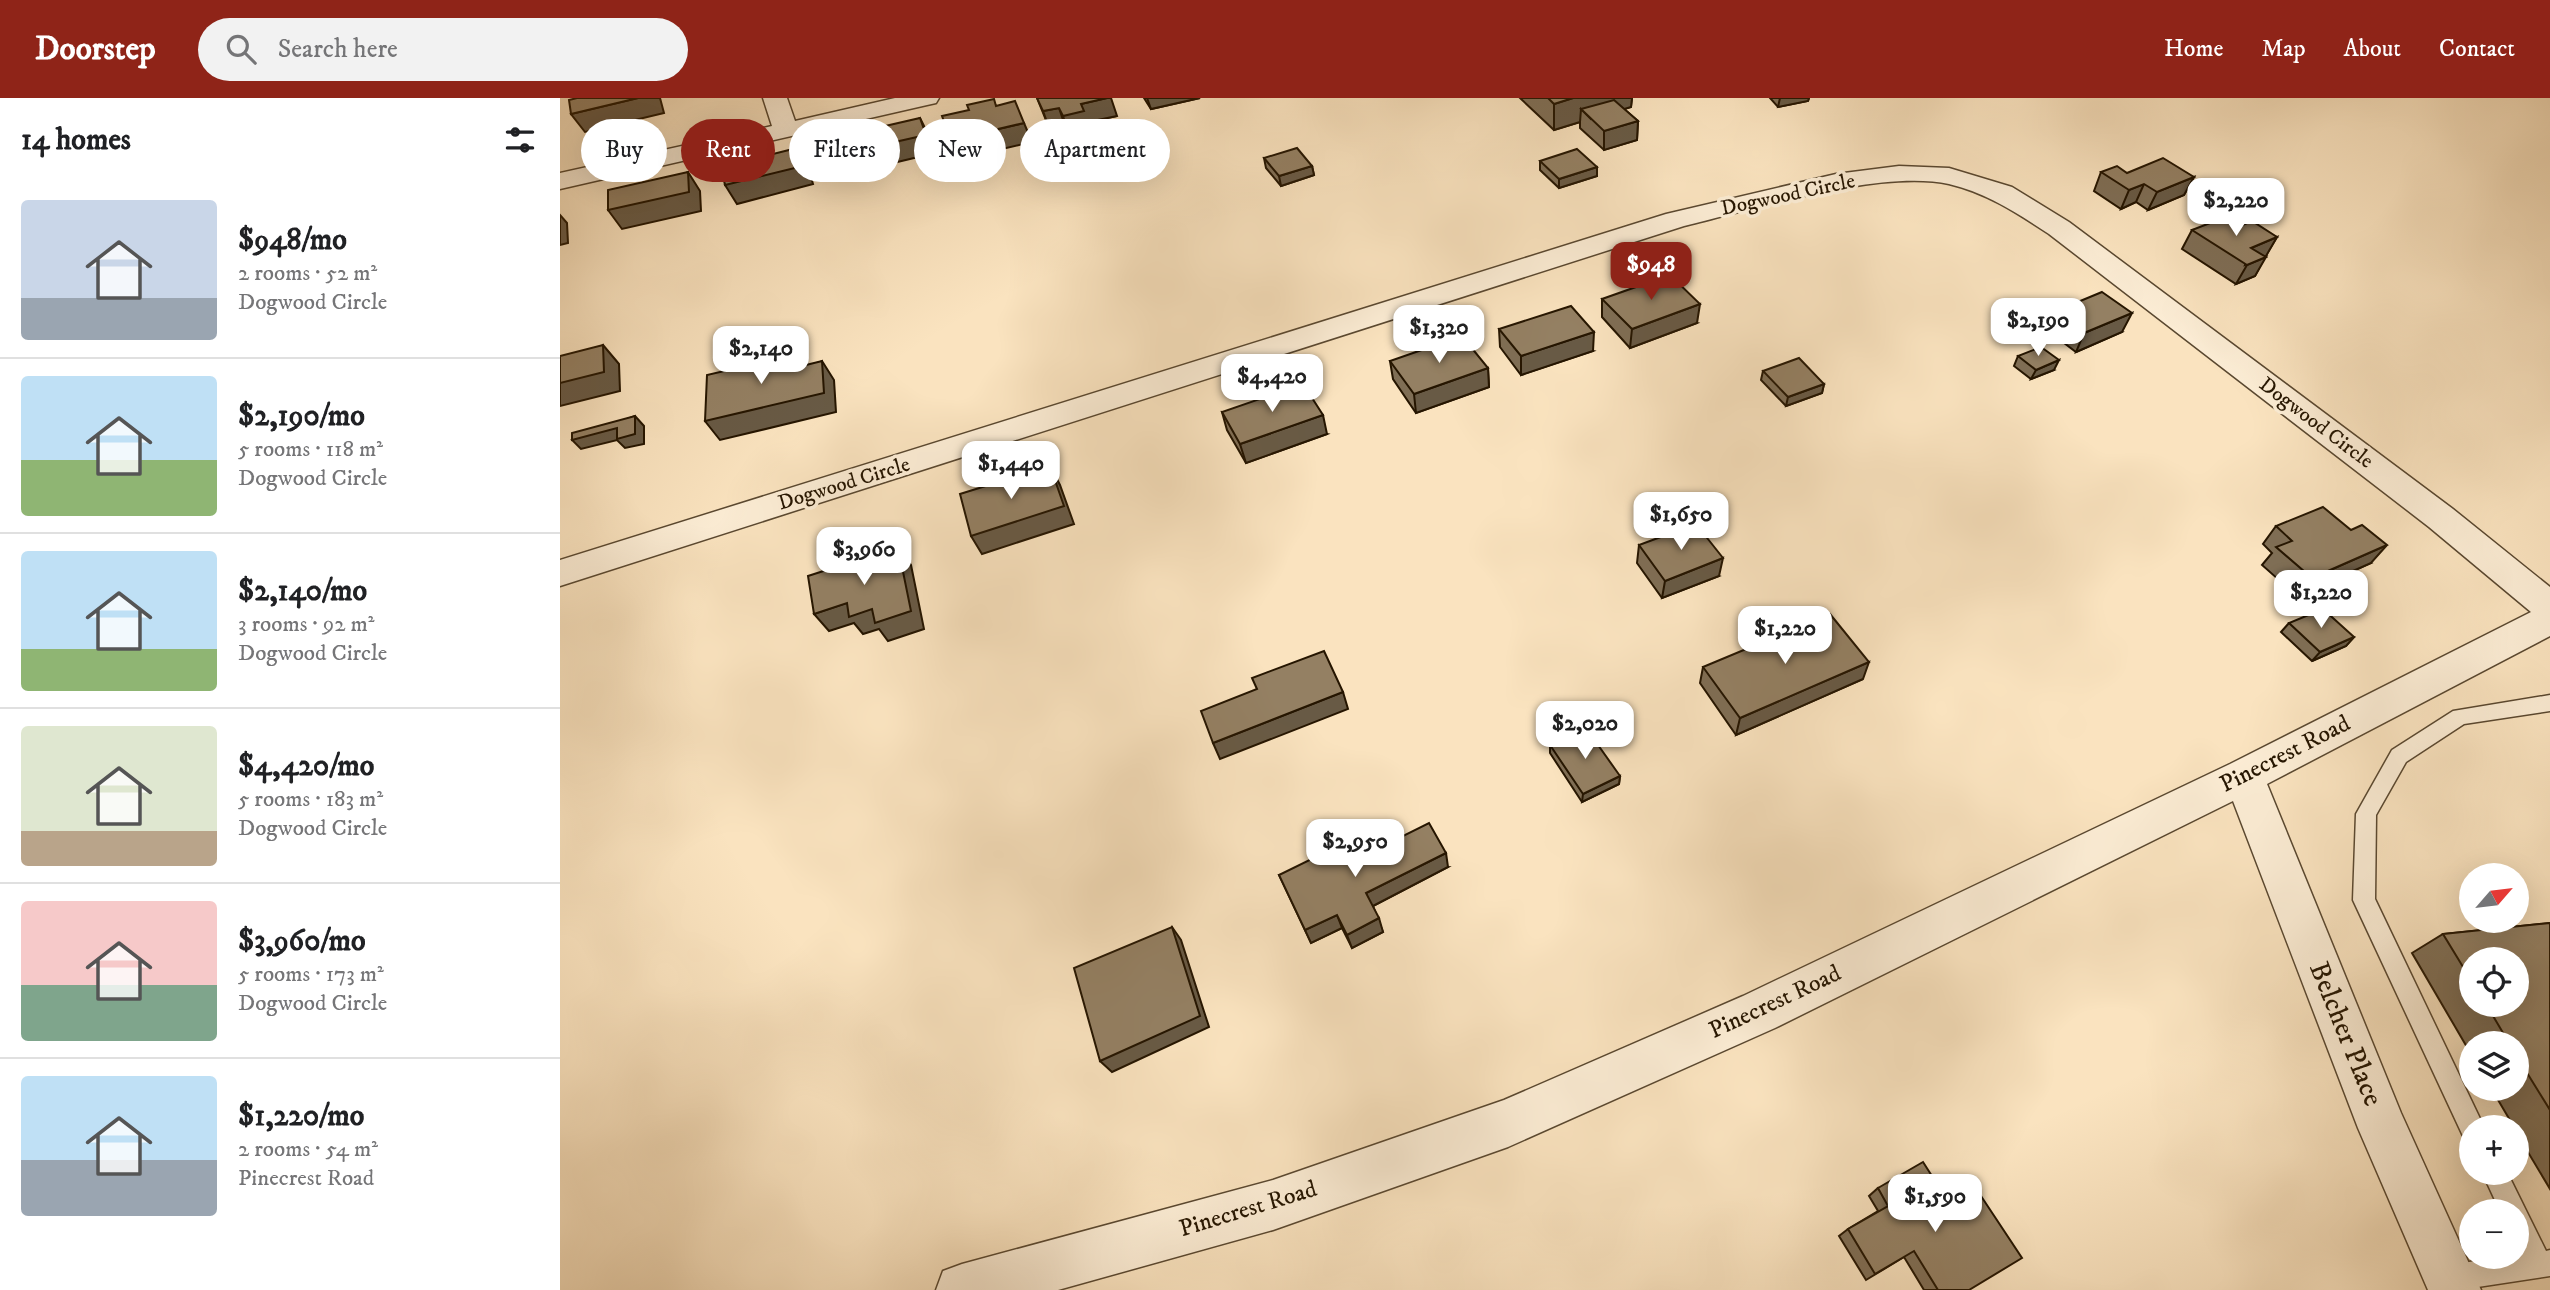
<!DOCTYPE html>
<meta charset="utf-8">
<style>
:root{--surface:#fff;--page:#f2f2f2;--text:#202124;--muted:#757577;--line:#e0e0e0;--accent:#8f2418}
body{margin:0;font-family:"IM FELL DW Pica",serif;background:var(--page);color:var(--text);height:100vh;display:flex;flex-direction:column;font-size:26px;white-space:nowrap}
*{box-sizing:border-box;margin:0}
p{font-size:23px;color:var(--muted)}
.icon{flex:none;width:38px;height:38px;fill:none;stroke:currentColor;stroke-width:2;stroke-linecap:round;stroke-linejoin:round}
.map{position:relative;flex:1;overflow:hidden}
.side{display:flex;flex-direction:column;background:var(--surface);width:560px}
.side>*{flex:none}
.banner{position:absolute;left:21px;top:21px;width:665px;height:63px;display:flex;gap:14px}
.needle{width:46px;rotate:62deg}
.fabs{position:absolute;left:1899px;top:765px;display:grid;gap:14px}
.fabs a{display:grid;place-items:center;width:70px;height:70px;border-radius:50%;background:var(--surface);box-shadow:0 7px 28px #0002;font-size:35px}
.price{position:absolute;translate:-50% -60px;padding:0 16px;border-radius:14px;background:#fff;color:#222;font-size:23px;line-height:46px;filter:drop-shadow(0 2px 4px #0008)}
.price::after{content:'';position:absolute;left:50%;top:42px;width:21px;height:16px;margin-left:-10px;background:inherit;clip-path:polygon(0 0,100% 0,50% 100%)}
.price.on{background:var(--accent);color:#fff}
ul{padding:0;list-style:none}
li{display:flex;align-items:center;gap:21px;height:175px;padding:0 21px}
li+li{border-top:2px solid var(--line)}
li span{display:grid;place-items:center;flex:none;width:196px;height:140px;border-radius:7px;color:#555}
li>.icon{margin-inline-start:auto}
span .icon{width:84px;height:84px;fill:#fffc;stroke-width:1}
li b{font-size:30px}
h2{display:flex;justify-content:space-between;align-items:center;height:84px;padding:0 21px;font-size:30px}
.chip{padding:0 24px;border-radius:32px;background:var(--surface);box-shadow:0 7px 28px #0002;font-size:24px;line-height:63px}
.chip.on{background:var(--accent);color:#fff}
header{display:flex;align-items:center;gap:42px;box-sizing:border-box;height:98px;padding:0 35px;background:var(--accent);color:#fff}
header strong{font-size:33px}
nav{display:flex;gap:38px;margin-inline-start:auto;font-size:24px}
.search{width:490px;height:63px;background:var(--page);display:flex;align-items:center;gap:18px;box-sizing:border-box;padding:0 24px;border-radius:38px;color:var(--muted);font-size:26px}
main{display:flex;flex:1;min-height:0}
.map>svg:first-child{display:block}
</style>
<header>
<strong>Doorstep</strong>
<div class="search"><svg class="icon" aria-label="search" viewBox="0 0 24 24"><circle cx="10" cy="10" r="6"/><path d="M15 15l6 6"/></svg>Search here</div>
<nav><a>Home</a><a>Map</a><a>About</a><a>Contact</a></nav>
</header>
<main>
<section class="side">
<h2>14 homes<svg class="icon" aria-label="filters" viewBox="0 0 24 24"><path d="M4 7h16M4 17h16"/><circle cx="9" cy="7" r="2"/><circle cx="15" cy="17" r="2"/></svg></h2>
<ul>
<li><span style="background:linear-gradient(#c9d6e8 70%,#9aa5b1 0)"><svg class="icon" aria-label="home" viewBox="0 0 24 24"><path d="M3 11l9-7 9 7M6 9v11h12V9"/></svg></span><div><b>$948/mo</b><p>2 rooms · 52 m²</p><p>Dogwood Circle</p></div></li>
<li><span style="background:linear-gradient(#bfe0f5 60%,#8fb573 0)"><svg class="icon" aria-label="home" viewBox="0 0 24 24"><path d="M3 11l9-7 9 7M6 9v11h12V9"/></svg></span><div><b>$2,190/mo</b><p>5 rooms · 118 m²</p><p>Dogwood Circle</p></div></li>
<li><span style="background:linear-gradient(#bfe0f5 70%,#8fb573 0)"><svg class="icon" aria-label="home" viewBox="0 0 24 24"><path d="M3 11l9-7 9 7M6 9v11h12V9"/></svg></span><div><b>$2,140/mo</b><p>3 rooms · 92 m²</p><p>Dogwood Circle</p></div></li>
<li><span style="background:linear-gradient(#dfe7d0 75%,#b9a48a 0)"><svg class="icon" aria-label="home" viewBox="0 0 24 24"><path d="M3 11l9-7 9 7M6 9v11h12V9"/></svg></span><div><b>$4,420/mo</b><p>5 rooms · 183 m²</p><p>Dogwood Circle</p></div></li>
<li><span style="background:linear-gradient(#f6c9c9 60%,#7fa58c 0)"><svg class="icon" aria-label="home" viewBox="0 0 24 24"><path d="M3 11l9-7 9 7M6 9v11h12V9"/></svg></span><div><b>$3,960/mo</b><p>5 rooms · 173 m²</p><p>Dogwood Circle</p></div></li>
<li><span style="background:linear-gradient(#bfe0f5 60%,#9aa5b1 0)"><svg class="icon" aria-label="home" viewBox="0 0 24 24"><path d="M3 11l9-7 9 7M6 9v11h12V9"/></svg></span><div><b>$1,220/mo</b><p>2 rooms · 54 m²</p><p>Pinecrest Road</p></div></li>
</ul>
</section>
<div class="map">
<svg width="1990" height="1192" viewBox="0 0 1990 1192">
<rect width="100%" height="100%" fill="#fae3bf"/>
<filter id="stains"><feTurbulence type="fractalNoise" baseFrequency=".00286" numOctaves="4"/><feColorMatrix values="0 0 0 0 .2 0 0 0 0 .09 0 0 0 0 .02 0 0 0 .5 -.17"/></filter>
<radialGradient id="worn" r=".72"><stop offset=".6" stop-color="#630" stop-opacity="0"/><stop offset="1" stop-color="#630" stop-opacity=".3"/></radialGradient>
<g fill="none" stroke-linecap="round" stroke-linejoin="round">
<defs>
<g id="service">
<polygon points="1990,597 1990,613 1904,626 1846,664 1816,717 1815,801 1924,1029 1911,1029 1911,1041 1903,1038 1793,802 1796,716 1832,652 1893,613"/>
<polygon points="1922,1074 1947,1074 1986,1153 1990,1152 1990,1178 1898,1192 1881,1189 1877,1180 1881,1171 1890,1167 1960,1156 1956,1149 1956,1113 1940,1113"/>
</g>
<g id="minor">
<polygon points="203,0 227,0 235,23 335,0 379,0 376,5 367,7 0,91 0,75 212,28"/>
<path d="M 1339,68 L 1389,70 L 1452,89 L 1509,124 L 1893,411 L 1990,489 L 1990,538 L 1707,686 L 1841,1015 L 1921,1192 L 1868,1192 L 1798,1030 L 1673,703 L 1215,930 L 948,1049 L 713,1132 L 498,1192 L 376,1192 L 383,1173 L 402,1166 L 713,1082 L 944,1002 L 1183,898 L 1670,666 L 1971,514 L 1869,429 L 1489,136 C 1457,115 1427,95 1389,86 C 1321,71 1194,111 1124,128 L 0,488 L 0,462 L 1106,116 L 1276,76 Z"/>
</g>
</defs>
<use href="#service" stroke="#5a4830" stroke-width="3"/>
<use href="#minor" stroke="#5a4830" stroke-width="3"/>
<use href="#service" fill="#fcedd5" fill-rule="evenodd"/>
<use href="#minor" fill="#fcedd5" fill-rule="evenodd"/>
</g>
<g fill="#7f6e55" stroke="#251500" stroke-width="2" fill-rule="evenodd">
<polygon points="477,0 557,18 528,24 531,32 509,37 505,28 490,32"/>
<polygon points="584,0 640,0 591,11"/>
<polygon points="960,0 1072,0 1071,9 1064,11 1078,23 1077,42 1044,52 1020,30 1020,24 994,32"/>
<polygon points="1210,0 1249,0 1248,3 1218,9"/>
<polygon points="704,60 752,68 754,77 721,88 706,70"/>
<polygon points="980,63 1037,69 1037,78 999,90 980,72"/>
<polygon points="1541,74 1567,75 1634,79 1624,97 1588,112 1576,104 1561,111 1534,93"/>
<polygon points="1683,127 1717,139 1705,159 1695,178 1676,186 1622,151 1632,132"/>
<polygon points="1042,201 1137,225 1070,250 1042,219"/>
<polygon points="1496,213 1562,234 1516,254 1487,232"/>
<polygon points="939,231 1033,253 961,277 940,249"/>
<polygon points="1458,258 1494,272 1471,281 1454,268"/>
<polygon points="830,263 928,270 929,289 856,315 833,281"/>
<polygon points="1203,273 1264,286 1262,295 1226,308 1201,282"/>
<polygon points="662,314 767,336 686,365 667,332"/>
<polygon points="1716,428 1811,465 1737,498 1702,467 1712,455 1703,446"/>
<polygon points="1079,447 1159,478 1102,500 1077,465"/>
<polygon points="1729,525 1794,539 1786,548 1752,563 1721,534"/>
<polygon points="1143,569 1303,581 1176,637 1140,585"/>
<polygon points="990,647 1060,678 1059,686 1022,704 990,655"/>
<polygon points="791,764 888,769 813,808 823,834 792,850 782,830 751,845 719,777"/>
<path d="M 1990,825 L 1990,1091 L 1956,1034 L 1956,1029 L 1954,1029 L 1931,990 L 1956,990 L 1956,945 L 1911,945 L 1911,956 L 1852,855 L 1883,836 ZM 1911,861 L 1956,906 L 1911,906 Z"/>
<polygon points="1318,1090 1409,1192 1364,1192 1344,1159 1306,1182 1279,1138 1288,1131 1318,1113 1309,1098"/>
</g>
<g fill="#685a45" stroke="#251500" stroke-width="2">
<polygon points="78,0 100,0 104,15 25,34 11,16"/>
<polygon points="547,0 551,0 557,18 528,24 531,32 509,37 503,18 521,6"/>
<polygon points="587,0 640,0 591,11"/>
<polygon points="1013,0 1072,0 1071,9 1031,21 1021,11 1020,24 994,32 994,6"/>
<polygon points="1220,0 1249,0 1248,3 1218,9"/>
<polygon points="499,10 505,28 490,32 483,13"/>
<polygon points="360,20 369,38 375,55 287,76 277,57"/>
<polygon points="1078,23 1077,42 1044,52 1044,33"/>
<polygon points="464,25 472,44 399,61 391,42"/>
<polygon points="237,50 248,69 253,86 177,106 165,87"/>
<polygon points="752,68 754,77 721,88 719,78"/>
<polygon points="1037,69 1037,78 999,90 999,81"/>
<polygon points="128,74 140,93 141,113 62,131 48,112"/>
<polygon points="1634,79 1624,97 1588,112 1597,94"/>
<polygon points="1584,86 1576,104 1561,111 1569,92"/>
<polygon points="0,117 7,125 8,145 0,147"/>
<polygon points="1717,139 1706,158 1685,167 1691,150"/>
<polygon points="1706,159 1695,178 1676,186 1687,167"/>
<polygon points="1140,206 1137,225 1070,250 1072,231"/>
<polygon points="1572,215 1562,234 1516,254 1524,235"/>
<polygon points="1034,234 1033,253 961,277 961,258"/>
<polygon points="43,247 59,266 60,293 0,308 0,285"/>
<polygon points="237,256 250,275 238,269"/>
<polygon points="1499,262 1494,272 1471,281 1476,272"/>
<polygon points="262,263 274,282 276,314 160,342 145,323"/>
<polygon points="928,270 929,289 856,315 854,296"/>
<polygon points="1264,286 1262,295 1226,308 1228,299"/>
<polygon points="763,317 767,336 686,365 680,346"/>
<polygon points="75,318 84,328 84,346 65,350 57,342 21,351 12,342"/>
<polygon points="490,368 500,387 514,426 422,456 411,438"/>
<polygon points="1827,447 1811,465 1737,498 1752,480"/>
<polygon points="338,449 351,467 364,531 328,543 319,531 303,536 294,525 269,533 254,516 287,505"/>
<polygon points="1163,460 1159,478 1102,500 1105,483"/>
<polygon points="1794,539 1786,548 1752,563 1760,554"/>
<polygon points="1309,564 1303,581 1176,637 1180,620"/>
<polygon points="783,594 788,611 660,661 653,645"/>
<polygon points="1060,678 1059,686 1022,704 1023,696"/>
<polygon points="886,755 888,769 811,809 806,795"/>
<polygon points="777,817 782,830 751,845 745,832"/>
<polygon points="819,820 823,834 792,850 787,837"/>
<polygon points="612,829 621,842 649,929 552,974 540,963"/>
</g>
<g fill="#948063" stroke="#251500" stroke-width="2">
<polygon points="17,0 78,0 11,16 9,2"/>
<polygon points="477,0 547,0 521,6 524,13 503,18 499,10 483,13"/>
<polygon points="988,0 1013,0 994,6"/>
<polygon points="434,1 436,8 455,3 464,25 391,42 382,18 409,12 407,7"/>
<polygon points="1054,2 1078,23 1044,33 1021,11"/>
<polygon points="360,20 366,37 277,57 273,40"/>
<polygon points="237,50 243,68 165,87 161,69"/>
<polygon points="737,50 752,68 719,78 704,60"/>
<polygon points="1017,51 1037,69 999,81 980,63"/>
<polygon points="1603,60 1634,79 1597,94 1584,86 1569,92 1541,74 1557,68 1567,75"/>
<polygon points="128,74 129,94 48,112 48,92"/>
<polygon points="1668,118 1683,127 1692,123 1717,139 1691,150 1706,159 1687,167 1632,132"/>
<polygon points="1110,177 1140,206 1072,231 1042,201"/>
<polygon points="1542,194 1572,215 1524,235 1496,213"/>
<polygon points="1011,208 1034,234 961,258 939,231"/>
<polygon points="902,238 928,270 854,296 830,263"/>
<polygon points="43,247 44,274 0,285 0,258"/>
<polygon points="1481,249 1499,262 1476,272 1458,258"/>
<polygon points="237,256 238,269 262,263 264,295 145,323 147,277"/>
<polygon points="1239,260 1264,286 1228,299 1203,273"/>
<polygon points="743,286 763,317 680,346 662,314"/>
<polygon points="75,318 75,336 57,341 57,330 12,342 12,335"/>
<polygon points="490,368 504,408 411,438 400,396"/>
<polygon points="1763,409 1791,432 1802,427 1827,447 1752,480 1716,449 1732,443 1716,428"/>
<polygon points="1136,426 1163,460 1105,483 1079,447"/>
<polygon points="338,449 351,513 315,525 312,511 289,519 287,505 254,516 248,478"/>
<polygon points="1763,511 1794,539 1760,554 1729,525"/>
<polygon points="1270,516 1309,564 1180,620 1143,569"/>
<polygon points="764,553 783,594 653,645 641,613 697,591 692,580"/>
<polygon points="1026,630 1060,678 1023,696 990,647"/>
<polygon points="869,725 886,755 806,795 819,820 787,837 777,817 745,832 719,777 782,746 791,764"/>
<polygon points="1990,825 1990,1012 1956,957 1956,945 1949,945 1926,906 1956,906 1956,861 1911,861 1911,882 1883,836"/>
<polygon points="612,829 640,918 540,963 514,870"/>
<polygon points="1363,1064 1395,1114 1421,1098 1462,1160 1409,1192 1378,1192 1354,1153 1315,1176 1288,1131 1328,1108 1318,1090"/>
</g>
<g text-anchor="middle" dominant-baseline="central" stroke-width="7" stroke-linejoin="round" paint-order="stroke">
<g font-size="21" fill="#251500" stroke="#fcedd5">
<text transform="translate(1228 97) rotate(-12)">Dogwood Circle</text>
<text transform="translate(1756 325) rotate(37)">Dogwood Circle</text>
<text transform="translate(284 386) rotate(-17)">Dogwood Circle</text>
</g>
<g font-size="24" fill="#251500" stroke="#fcedd5">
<text transform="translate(1725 656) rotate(-27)">Pinecrest Road</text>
<text transform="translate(1215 904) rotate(-25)">Pinecrest Road</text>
<text transform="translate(688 1111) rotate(-17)">Pinecrest Road</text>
</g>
<g font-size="28" fill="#251500" stroke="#fcedd5">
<text transform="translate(1786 936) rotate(68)">Belcher Place</text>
</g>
</g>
<rect width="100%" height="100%" filter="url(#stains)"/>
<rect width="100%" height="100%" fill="url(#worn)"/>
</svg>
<div class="fabs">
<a><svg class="needle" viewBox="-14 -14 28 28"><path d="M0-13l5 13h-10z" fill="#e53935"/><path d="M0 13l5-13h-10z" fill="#757577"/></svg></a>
<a><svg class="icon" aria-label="locate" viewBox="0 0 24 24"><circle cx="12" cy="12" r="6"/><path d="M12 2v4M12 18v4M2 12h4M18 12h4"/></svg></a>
<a><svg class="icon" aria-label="layers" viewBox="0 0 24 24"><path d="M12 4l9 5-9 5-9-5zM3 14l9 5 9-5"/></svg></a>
<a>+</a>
<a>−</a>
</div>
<b class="price" style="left:1676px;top:140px">$2,220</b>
<b class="price on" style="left:1091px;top:204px">$948</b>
<b class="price" style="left:1478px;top:260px">$2,190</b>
<b class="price" style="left:879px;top:267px">$1,320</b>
<b class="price" style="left:201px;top:288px">$2,140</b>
<b class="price" style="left:712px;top:316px">$4,420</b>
<b class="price" style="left:451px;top:403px">$1,440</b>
<b class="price" style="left:1121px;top:454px">$1,650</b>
<b class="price" style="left:304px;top:489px">$3,960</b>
<b class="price" style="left:1761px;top:532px">$1,220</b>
<b class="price" style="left:1225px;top:568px">$1,220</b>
<b class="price" style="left:1025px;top:663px">$2,020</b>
<b class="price" style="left:795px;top:781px">$2,950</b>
<b class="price" style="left:1375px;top:1136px">$1,590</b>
<div class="banner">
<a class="chip">Buy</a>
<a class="chip on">Rent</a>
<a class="chip">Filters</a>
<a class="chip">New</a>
<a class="chip">Apartment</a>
</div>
</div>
</main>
